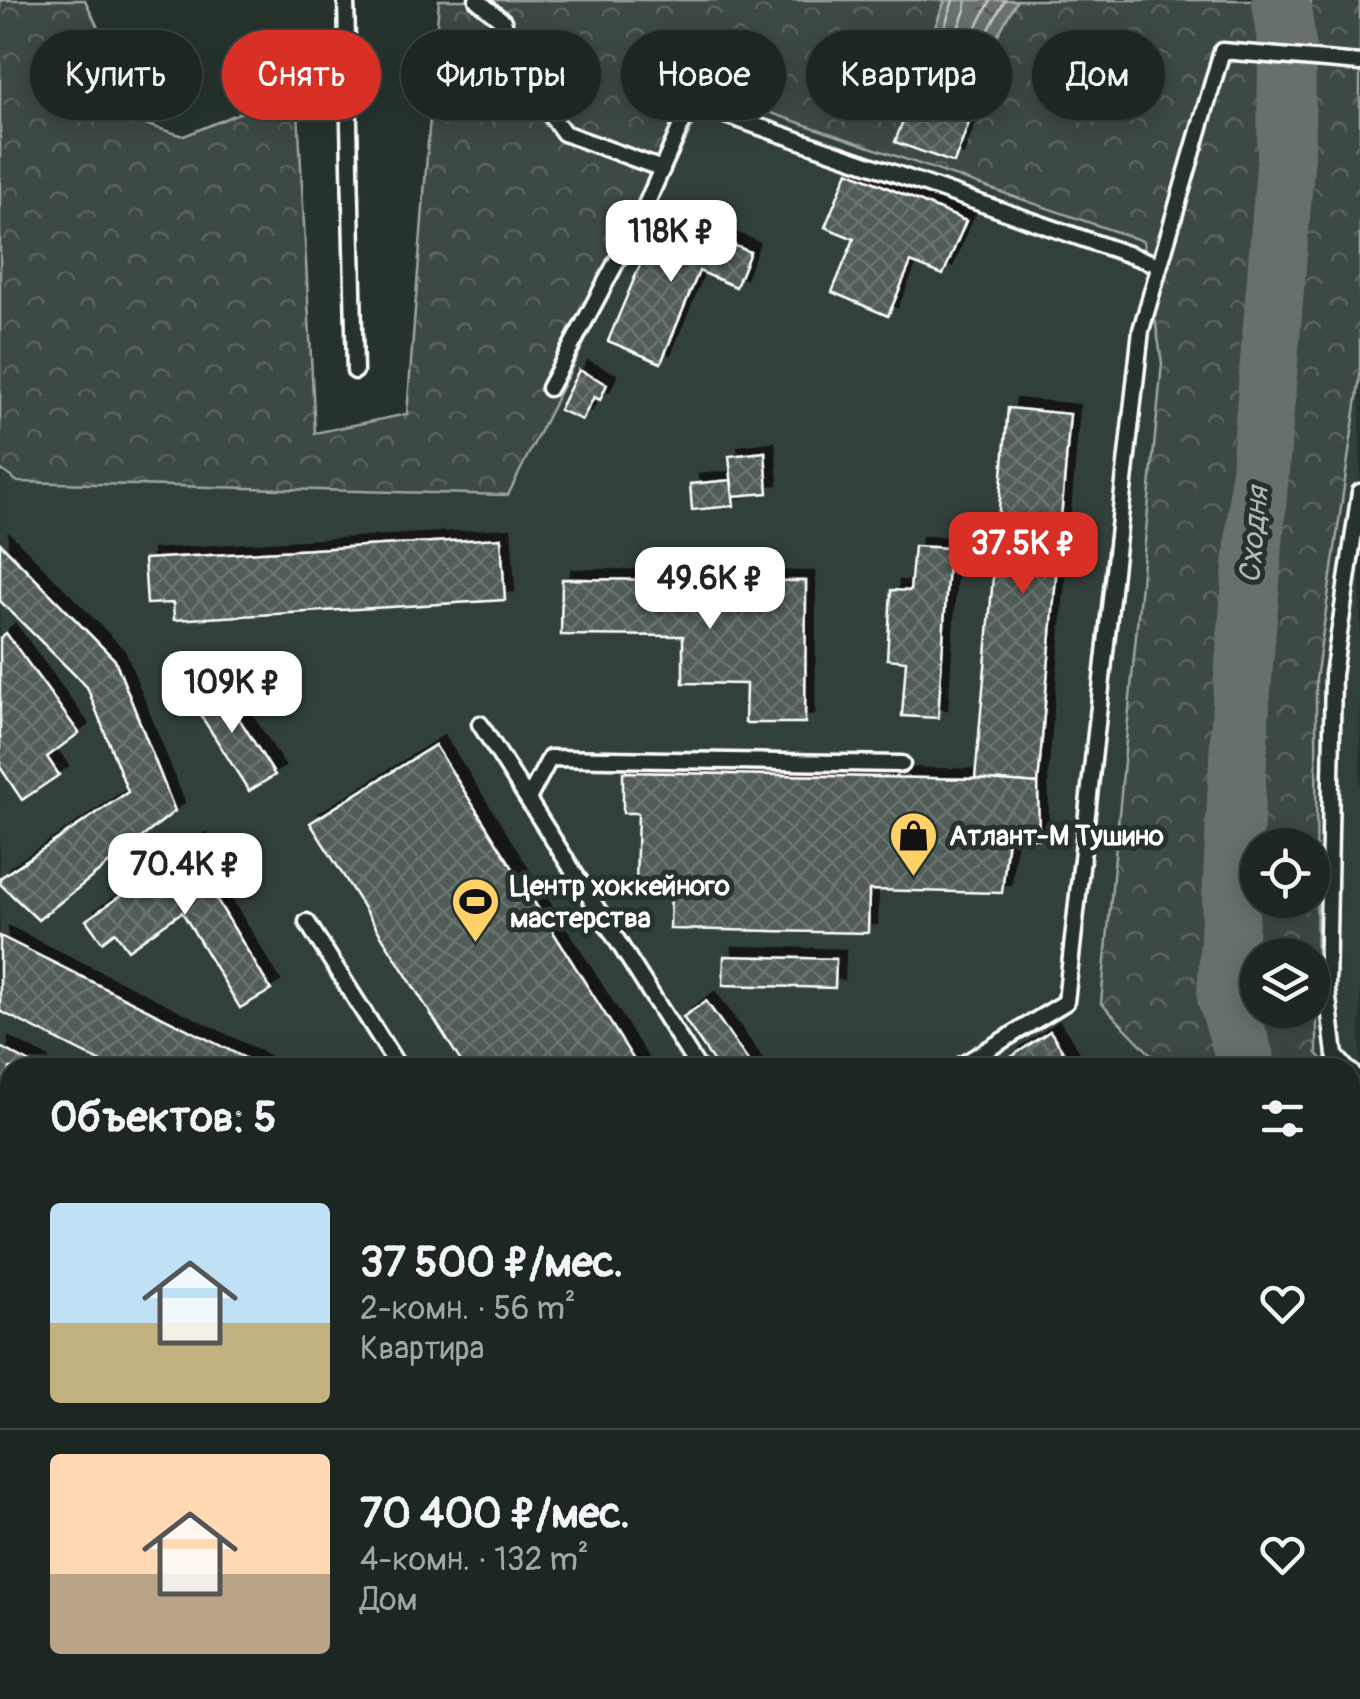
<!DOCTYPE html>
<html lang="ru">
<meta charset="utf-8">
<style>
:root{--surface:#1c2622;--page:#29322f;--text:#f1f3f6;--muted:#a0a5a5;--line:#3a4340;--accent:#d93025}
body{margin:0;font-family:Pangolin,sans-serif;background:var(--page);color:var(--text);height:100vh;display:flex;flex-direction:column;font-size:38px;white-space:nowrap}
*{box-sizing:border-box;margin:0}
p{font-size:32px;color:var(--muted)}
.icon{flex:none;width:55px;height:55px;fill:none;stroke:currentColor;stroke-width:2;stroke-linecap:round;stroke-linejoin:round}
.map{position:relative;flex:1;overflow:hidden}
.panel{position:absolute;left:0px;top:1058px;width:1360px;height:642px;display:flex;flex-direction:column;background:var(--surface);border-radius:30px 30px 0 0;box-shadow:0 5px 25px #0003,0 0 0 2px var(--line)}
.panel>*{flex:none}
.guide{position:absolute;left:30px;top:30px;width:1300px;height:90px;display:flex;gap:20px}
.tools{position:absolute;left:1240px;top:828px;display:grid;gap:20px}
.tools a{display:grid;place-items:center;width:90px;height:90px;border-radius:50%;background:var(--surface);box-shadow:0 5px 25px #0003,0 0 0 2px var(--line);font-size:50px}
.price{position:absolute;translate:-50% -85px;padding:0 22px;border-radius:20px;background:#fff;color:#222;font-size:32px;line-height:65px;filter:drop-shadow(0 2px 5px #0008)}
.price::after{content:'';position:absolute;left:50%;top:60px;width:30px;height:22px;margin-left:-15px;background:inherit;clip-path:polygon(0 0,100% 0,50% 100%)}
.price.current{background:var(--accent);color:#fff}
ul{padding:0;list-style:none}
li{display:flex;align-items:center;gap:30px;height:250px;padding:0 50px}
li+li{border-top:2px solid var(--line)}
li span{display:grid;place-items:center;flex:none;width:280px;height:200px;border-radius:10px;color:#555}
li>.icon{margin-inline-start:auto}
span .icon{width:120px;height:120px;fill:#fffc;stroke-width:1}
li b{font-size:42px}
h2{display:flex;justify-content:space-between;align-items:center;height:120px;padding:0 50px;font-size:42px}
.pill{padding:0 35px;border-radius:45px;background:var(--surface);box-shadow:0 5px 25px #0003,0 0 0 2px var(--line);font-size:35px;line-height:90px}
.pill.current{background:var(--accent);color:#fff}
.map>svg:first-child{display:block}
</style>
<div class="map">
<svg width="1360" height="1699" viewBox="0 0 1360 1699">
<defs>
<pattern id="forest-crowns" width="20" height="18" patternUnits="userSpaceOnUse" patternTransform="scale(2.5)"><rect width="20" height="18" fill="#3e4944"/><path d="M2 6a3 3 0 1 1 6 0M12 15a3 3 0 1 1 6 0" fill="none" stroke="#5b6460"/></pattern>
<pattern id="water-ripples" width="26" height="14" patternUnits="userSpaceOnUse" patternTransform="scale(2.5)"><rect width="26" height="14" fill="#67706c"/><path d="M2 4q2-2 4 0t4 0M15 11q2-2 4 0t4 0" fill="none" stroke="#575a59"/></pattern>
<pattern id="building-cross-hatch" width="8" height="8" patternUnits="userSpaceOnUse" patternTransform="scale(2.5)"><rect width="8" height="8" fill="#515c57"/><path d="M0 0l8 8M0 8l8-8" fill="none" stroke="#6b7470"/></pattern>
<filter id="shadow"><feDropShadow dx="9" dy="-9" stdDeviation="0" flood-color="#0009"/></filter>
</defs>
<rect width="100%" height="100%" fill="#26332d"/>
<filter id="ink" filterUnits="userSpaceOnUse"><feTurbulence type="fractalNoise" baseFrequency=".01" numOctaves="2"/><feDisplacementMap in="SourceGraphic" scale="20" xChannelSelector="R" yChannelSelector="G"/><feConvolveMatrix kernelMatrix="1 2 1 2 8 2 1 2 1" color-interpolation-filters="sRGB"/></filter>
<g filter="url(#ink)">
<g fill="#333f3a">
<polygon points="710,92 1144,241 1162,363 1101,1002 1163,1067 10,1068 10,1223 0,1218 0,473 18,482 508,494"/>
<polygon points="1360,377 1360,1102 1350,1090 1350,1068 1329,1067 1317,1053 1316,679"/>
<polygon points="1350,1290 1360,1305 1360,1699 559,1699 559,1690 1350,1690"/>
<polygon points="0,1488 10,1495 10,1690 266,1690 277,1699 0,1699"/>
</g>
<g fill="url(#forest-crowns)" stroke="#9ea4a2" stroke-width="2.5" fill-rule="evenodd">
<path d="M 0,0 L 85,0 L 107,47 L 120,117 L 184,136 L 249,109 L 298,110 L 315,433 L 407,414 L 439,0 L 945,0 L 921,66 L 969,87 L 1017,0 L 1259,0 L 1260,20 L 1309,16 L 1311,0 L 1360,0 L 1360,377 L 1316,679 L 1317,1053 L 1329,1067 L 1163,1067 L 1101,1003 L 1162,363 L 1143,241 L 710,92 L 508,495 L 18,482 L 0,469 ZM 1258,845 L 1312,845 L 1312,900 L 1258,900 ZM 1258,955 L 1312,955 L 1312,1010 L 1258,1010 Z"/>
<polygon points="1350,1090 1360,1102 1360,1305 1350,1290"/>
</g>
<polygon fill="url(#water-ripples)" stroke="#a4a9a7" stroke-width="2.5" points="945,0 1017,0 969,87 921,66"/>
<g fill="none" stroke-linecap="round" stroke-linejoin="round">
<g stroke="#c2c6c4" stroke-width="2.5">
<polyline points="953,0 935,59 937,62 963,73 967,70 1005,0"/>
<polyline points="966,0 965,10 950,50 952,55 957,57 962,54 991,0"/>
</g>
<g stroke="#67706c" stroke-width="58">
<polyline points="1248,1068 1226,997 1241,702 1286,155 1287,44 1281,0"/>
<polyline points="1350,1240 1360,1250"/>
</g>
</g>
<g fill="url(#building-cross-hatch)" stroke="#fff" stroke-width="2.5" filter="url(#shadow)">
<polygon points="915,88 974,109 954,163 895,142"/>
<polygon points="848,171 966,221 943,275 911,262 888,316 832,292 854,239 825,227"/>
<polygon points="661,215 750,252 736,287 699,271 661,363 608,341"/>
<polygon points="579,370 607,384 600,400 594,397 582,420 559,410"/>
<polygon points="1008,408 1070,414 1038,784 975,779"/>
<polygon points="765,452 768,493 733,496 729,456"/>
<polygon points="731,480 734,506 692,510 690,484"/>
<polygon points="501,538 505,600 174,620 173,603 147,604 144,559"/>
<polygon points="0,543 115,660 175,811 38,920 0,884 0,878 128,792 87,687 0,601"/>
<polygon points="914,546 949,548 938,718 902,716 906,661 887,659 891,590 910,591"/>
<polygon points="562,579 806,581 805,723 745,723 746,684 683,683 683,636 561,635"/>
<polygon points="6,633 79,733 47,757 59,775 22,800 0,767 0,638"/>
<polygon points="215,681 275,775 249,791 189,697"/>
<polygon points="435,745 639,1068 465,1068 310,823"/>
<polygon points="623,772 975,779 1038,784 1039,839 1008,837 1002,893 869,890 868,933 670,929 671,886 636,885 638,813 623,813"/>
<polygon points="197,842 225,882 211,890 271,990 240,1008 182,912 128,950 115,932 102,942 86,920 152,874 150,870"/>
<polygon points="0,936 265,1068 114,1068 0,1011"/>
<polygon points="724,956 836,959 835,988 723,985"/>
<polygon points="706,1001 753,1068 718,1068 683,1017"/>
<polygon points="1050,1031 1074,1068 1018,1068 1011,1057"/>
<polygon points="0,1047 40,1068 10,1068 10,1097 0,1092"/>
<polygon points="0,1092 10,1097 10,1132 0,1127"/>
<polygon points="0,1183 10,1188 10,1223 0,1218"/>
<polygon points="0,1495 10,1503 10,1554 0,1546"/>
<polygon points="0,1572 10,1580 10,1656 0,1648"/>
<polygon points="53,1690 96,1690 89,1699 65,1699"/>
<polygon points="120,1690 154,1690 167,1699 114,1699"/>
<polygon points="189,1690 242,1690 253,1699 200,1699"/>
<rect x="559" y="1690" width="36" height="9"/>
<rect x="1079" y="1690" width="98" height="9"/>
<polygon points="624,1691 807,1699 623,1699"/>
</g>
<g fill="none" stroke-linecap="round" stroke-linejoin="round">
<defs>
<g id="lane">
<polyline points="346,0 355,371"/>
<polyline points="477,0 503,21 525,80 564,133 662,169"/>
<polyline points="549,388 641,216 691,103 1159,265"/>
<polyline points="480,724 698,1068"/>
<polyline points="528,799 550,758 902,764"/>
<polyline points="307,922 399,1068"/>
<polyline points="957,1068 1066,1002 1141,330 1222,51 1360,63"/>
<polyline points="1346,1068 1335,1055 1327,990 1333,675 1360,492"/>
<polyline points="1350,1071 1360,1082"/>
<polyline points="0,1435 10,1440"/>
<polyline points="1345,1690 1360,1693"/>
<polyline points="967,1699 967,1690"/>
</g>
<g id="secondary">
<polyline points="0,1272 10,1277"/>
<polyline points="503,1690 509,1699"/>
</g>
</defs>
<use href="#lane" stroke="#fff" stroke-width="21"/>
<use href="#secondary" stroke="#fff" stroke-width="45"/>
<use href="#lane" stroke="#26332d" stroke-width="14"/>
<use href="#secondary" stroke="#26332d" stroke-width="38"/>
</g>
</g>
<defs>
<symbol id="shop-pin" viewBox="-11 -11 22 30"><path d="M0 17L-7.5 6A9.5 9.5 0 1 1 7.5 6Z" fill="#ffd166" stroke="#26332d"/><path d="M-5-2.5h2.3a2.7 3.5 0 0 1 5.4 0H5L5.5 6h-11ZM-1.5-2.5h3a1.5 2.3 0 0 0-3 0Z" fill="#111"/></symbol>
<symbol id="stadium-pin" viewBox="-11 -11 22 30"><path d="M0 17L-7.5 6A9.5 9.5 0 1 1 7.5 6Z" fill="#ffd166" stroke="#26332d"/><path d="M0-5a6.5 5 0 1 0 0 10a6.5 5 0 1 0 0-10ZM-3.5-1.8h7v3.6h-7Z" fill="#111"/></symbol>
</defs>
<g fill-rule="evenodd">
<use href="#shop-pin" x="886" y="808" width="55" height="75"/>
<use href="#stadium-pin" x="448" y="874" width="55" height="75"/>
</g>
<g text-anchor="middle" dominant-baseline="central" stroke-width="10" stroke-linejoin="round" paint-order="stroke">
<g font-size="28" font-weight="bold" fill="#fff" stroke="#26332d" text-anchor="start">
<text x="949" y="836">Атлант-М Тушино</text>
<text x="510" y="886">Центр хоккейного<tspan x="510" dy="32">мастерства</tspan></text>
</g>
<g font-size="30" font-style="italic" fill="#b3b8b6" stroke="#26332d">
<text transform="translate(1254 535) rotate(-85)">Сходня</text>
</g>
</g>
</svg>
<div class="tools">
<a><svg class="icon" aria-label="locate" viewBox="0 0 24 24"><circle cx="12" cy="12" r="6"/><path d="M12 2v4M12 18v4M2 12h4M18 12h4"/></svg></a>
<a><svg class="icon" aria-label="layers" viewBox="0 0 24 24"><path d="M12 4l9 5-9 5-9-5zM3 14l9 5 9-5"/></svg></a>
</div>
<b class="price" style="left:671px;top:285px">118K ₽</b>
<b class="price current" style="left:1023px;top:597px">37.5K ₽</b>
<b class="price" style="left:710px;top:632px">49.6K ₽</b>
<b class="price" style="left:232px;top:736px">109K ₽</b>
<b class="price" style="left:185px;top:918px">70.4K ₽</b>
<div class="guide">
<a class="pill">Купить</a>
<a class="pill current">Снять</a>
<a class="pill">Фильтры</a>
<a class="pill">Новое</a>
<a class="pill">Квартира</a>
<a class="pill">Дом</a>
</div>
<section class="panel">
<h2>Объектов: 5<svg class="icon" aria-label="filters" viewBox="0 0 24 24"><path d="M4 7h16M4 17h16"/><circle cx="9" cy="7" r="2"/><circle cx="15" cy="17" r="2"/></svg></h2>
<ul>
<li><span style="background:linear-gradient(#bfe0f5 60%,#c2b280 0)"><svg class="icon" aria-label="home" viewBox="0 0 24 24"><path d="M3 11l9-7 9 7M6 9v11h12V9"/></svg></span><div><b>37 500 ₽/мес.</b><p>2-комн. · 56 m²</p><p>Квартира</p></div><svg class="icon" aria-label="heart" viewBox="0 0 24 24"><path d="M12 20l-8-8c-3-5 5-10 8-4 3-6 11-1 8 4z"/></svg></li>
<li><span style="background:linear-gradient(#ffd9b3 60%,#b9a48a 0)"><svg class="icon" aria-label="home" viewBox="0 0 24 24"><path d="M3 11l9-7 9 7M6 9v11h12V9"/></svg></span><div><b>70 400 ₽/мес.</b><p>4-комн. · 132 m²</p><p>Дом</p></div><svg class="icon" aria-label="heart" viewBox="0 0 24 24"><path d="M12 20l-8-8c-3-5 5-10 8-4 3-6 11-1 8 4z"/></svg></li>
</ul>
</section>
</div>
